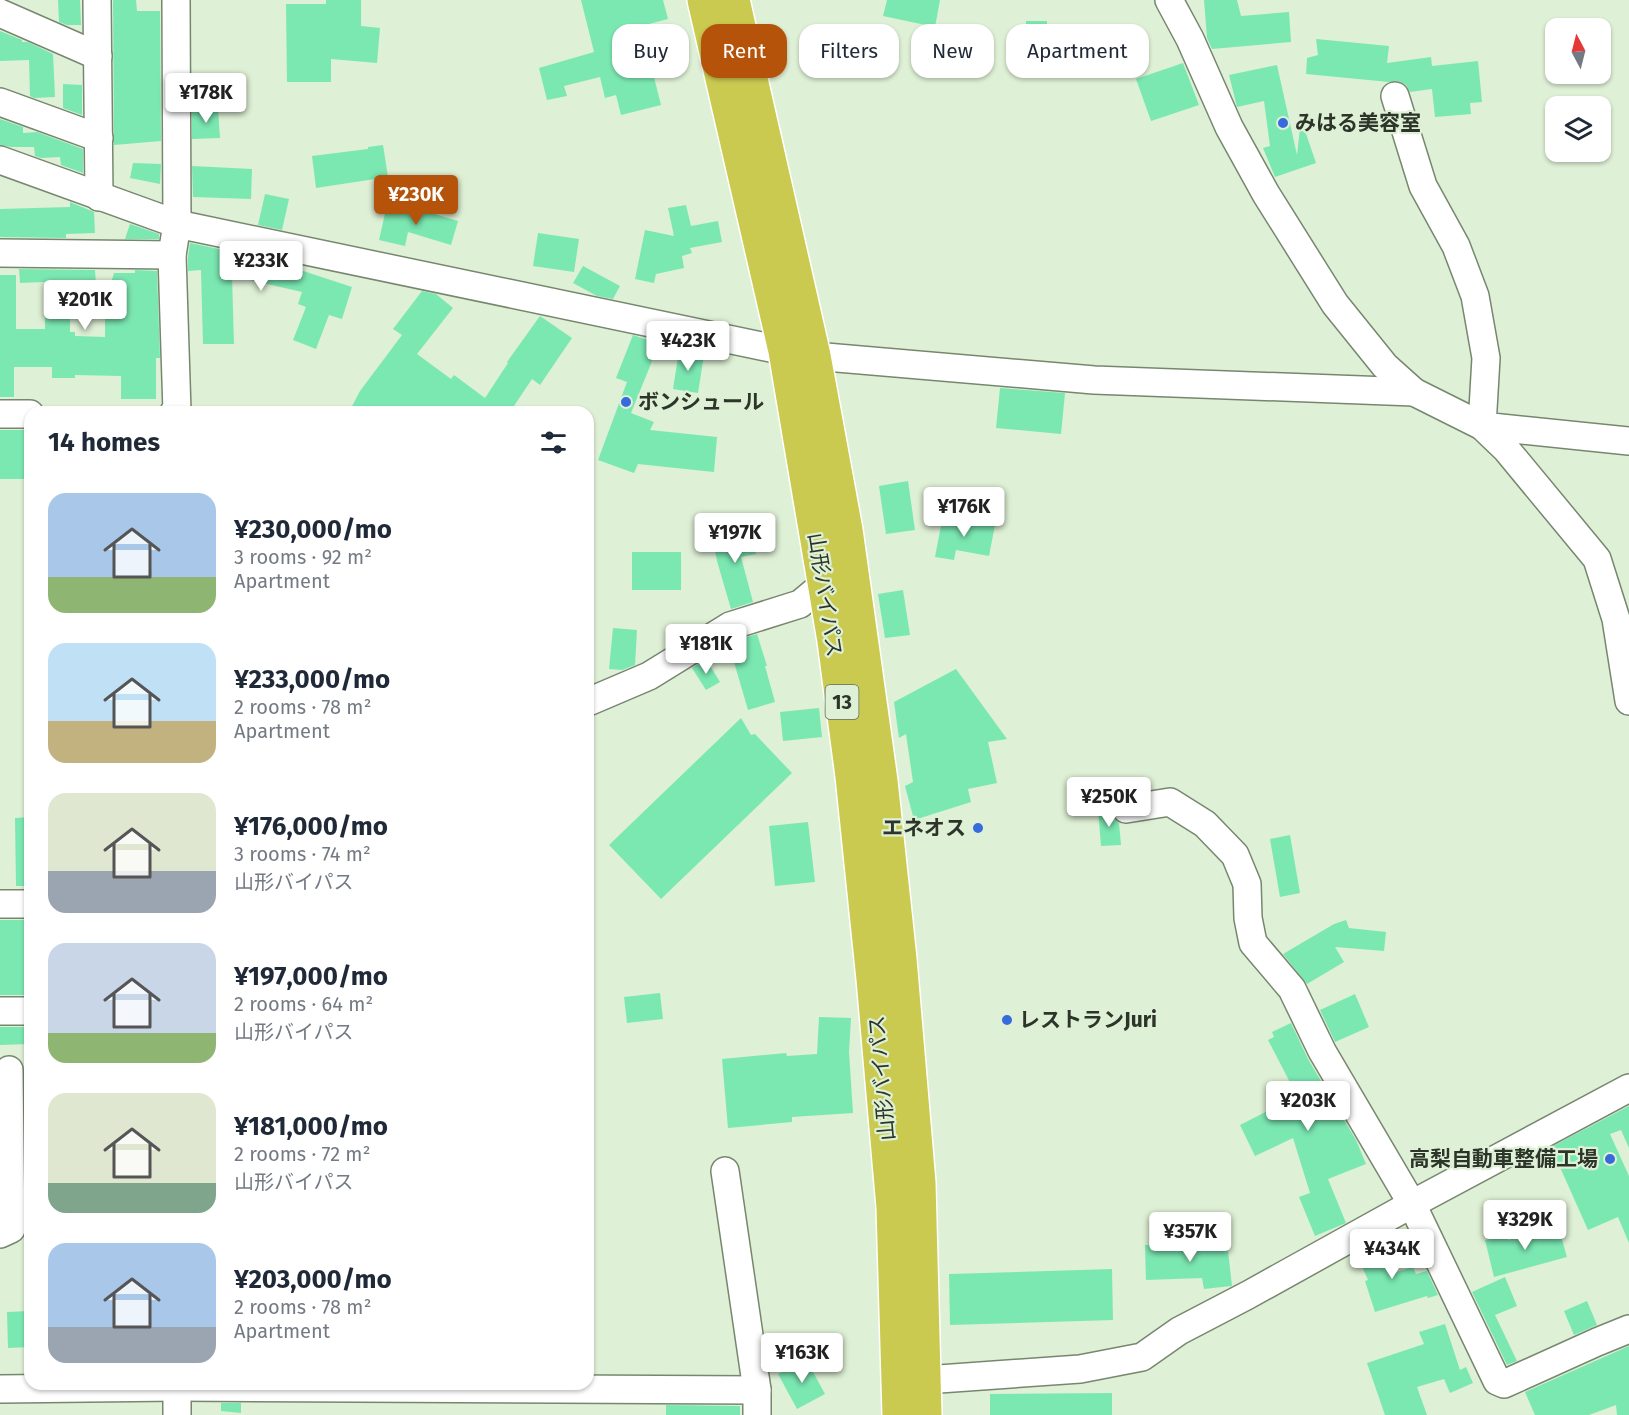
<!DOCTYPE html>
<meta charset="utf-8">
<style>
:root{--surface:#fff;--page:#f6f6f7;--text:#1f2937;--muted:#747a83;--accent:#b45309}
body{margin:0;font-family:"Fira Sans","Noto Sans JP",sans-serif;background:var(--page);color:var(--text);height:100vh;display:flex;flex-direction:column;font-size:22px;white-space:nowrap}
*{box-sizing:border-box;margin:0}
p{font-size:20px;color:var(--muted)}
.icon{flex:none;width:33px;height:33px;fill:none;stroke:currentColor;stroke-width:2;stroke-linecap:round;stroke-linejoin:round}
.map{position:relative;flex:1;overflow:hidden}
.drawer{position:absolute;left:24px;top:406px;width:570px;height:984px;display:flex;flex-direction:column;background:var(--surface);border-radius:18px;box-shadow:0 2px 4px #0004}
.drawer>*{flex:none}
.guide{position:absolute;left:612px;top:24px;width:570px;height:54px;display:flex;gap:12px}
.needle{width:39px;rotate:353deg}
.controls{position:absolute;left:1545px;top:18px;display:grid;gap:12px}
.controls a{display:grid;place-items:center;width:66px;height:66px;border-radius:12px;background:var(--surface);box-shadow:0 2px 4px #0004;font-size:30px}
.price{position:absolute;translate:-50% -51px;padding:0 14px;border-radius:6px;background:#fff;color:#222;font-size:20px;line-height:39px;filter:drop-shadow(0 2px 3px #0008)}
.price::after{content:'';position:absolute;left:50%;top:36px;width:18px;height:14px;margin-left:-9px;background:inherit;clip-path:polygon(0 0,100% 0,50% 100%)}
.price.on{background:var(--accent);color:#fff}
ul{padding:0;list-style:none}
li{display:flex;align-items:center;gap:18px;height:150px;padding:0 24px}
li span{display:grid;place-items:center;flex:none;width:168px;height:120px;border-radius:18px;color:#555}
li>.icon{margin-inline-start:auto}
span .icon{width:72px;height:72px;fill:#fffc;stroke-width:1}
li b{font-size:26px}
h2{display:flex;justify-content:space-between;align-items:center;height:72px;padding:0 24px;font-size:26px}
.pill{padding:0 21px;border-radius:18px;background:var(--surface);box-shadow:0 2px 4px #0004;font-size:21px;line-height:54px}
.pill.on{background:var(--accent);color:#fff}
.map>svg:first-child{display:block}
</style>
<div class="map">
<svg width="1629" height="1415" viewBox="0 0 1629 1415">
<rect width="100%" height="100%" fill="#def0d5"/>
<g fill="#7be8b2">
<polygon points="58,0 80,0 81,25 67,25 59,22"/>
<polygon points="113,0 136,0 137,11 160,11 161,141 114,145"/>
<polygon points="326,0 361,0 361,26 380,28 377,63 331,59 331,82 287,82 286,4 326,4"/>
<polygon points="581,0 663,0 668,19 641,26 661,105 621,115 616,95 605,98 600,77 564,86 567,96 547,100 539,68 594,52"/>
<polygon points="887,0 940,0 935,27 883,16"/>
<polygon points="1204,0 1237,0 1241,16 1289,12 1291,42 1212,49 1207,38"/>
<polygon points="1026,21 1047,21 1047,28 1122,28 1122,70 1053,70 1053,60 1026,60"/>
<polygon points="0,31 22,40 22,42 28,42 53,54 55,97 34,98 30,96 29,60 0,61"/>
<polygon points="1316,39 1389,46 1387,63 1431,57 1432,66 1478,61 1482,102 1470,103 1471,114 1435,117 1432,89 1410,92 1406,85 1398,81 1389,82 1306,74 1307,58 1318,55"/>
<polygon points="1183,63 1199,105 1151,121 1136,79"/>
<polygon points="1277,65 1297,155 1301,119 1316,163 1275,177 1263,148 1270,146 1264,101 1237,107 1229,75"/>
<polygon points="207,81 239,82 238,102 207,101"/>
<polygon points="63,84 82,85 82,115 63,108"/>
<polygon points="218,108 220,138 192,139 192,110"/>
<polygon points="0,119 23,127 23,133 37,132 83,149 83,173 61,165 60,157 41,158 35,156 34,147 11,147 0,145"/>
<polygon points="383,145 388,177 316,188 312,156 368,149 368,147"/>
<polygon points="133,163 161,164 160,184 130,178"/>
<polygon points="192,166 252,169 251,199 193,197"/>
<polygon points="265,194 289,199 282,230 258,225"/>
<polygon points="70,202 94,212 95,233 66,234 66,238 0,237 0,209 70,207"/>
<polygon points="387,205 420,213 421,210 458,221 451,245 408,232 405,246 379,240"/>
<polygon points="686,205 691,226 718,221 722,242 690,248 692,253 682,256 684,268 656,274 654,283 635,279 645,230 674,236 668,208"/>
<polygon points="130,224 159,234 159,239 125,239"/>
<polygon points="538,233 579,239 574,272 533,266"/>
<polygon points="190,243 286,263 285,265 352,287 342,319 329,315 316,349 293,340 306,307 298,304 302,292 232,276 234,344 203,344 201,270 188,271 188,256"/>
<polygon points="583,266 620,286 613,299 597,296 573,283"/>
<polygon points="19,269 95,270 97,301 70,303 70,332 75,332 75,336 105,337 105,303 114,273 135,273 135,270 157,271 160,358 156,358 156,399 121,399 121,376 75,375 75,378 52,378 52,367 14,367 14,397 0,397 0,275 16,275 16,329 45,329 45,282 20,283"/>
<polygon points="422,291 436,294 453,308 417,354 451,379 454,375 485,398 508,363 507,362 540,316 572,338 540,385 532,379 510,412 349,412 360,391 402,335 393,329"/>
<polygon points="633,335 659,344 631,413 654,422 650,430 717,437 714,472 638,464 634,473 598,460 627,382 616,378"/>
<polygon points="679,351 704,355 698,393 673,389"/>
<polygon points="1000,388 1065,393 1061,434 996,428"/>
<rect x="0" y="430" width="30" height="49"/>
<polygon points="908,481 915,530 886,534 879,486"/>
<polygon points="943,515 995,525 989,556 956,550 954,560 935,557"/>
<polygon points="751,527 756,554 741,557 753,602 731,609 717,561 712,535"/>
<rect x="632" y="552" width="49" height="38"/>
<polygon points="903,590 910,635 885,638 878,594"/>
<polygon points="613,628 637,630 635,665 622,670 609,669"/>
<polygon points="757,634 767,666 765,666 775,702 748,710 729,645 737,640"/>
<polygon points="706,659 720,682 706,690 692,668"/>
<polygon points="956,669 1007,739 988,742 997,783 968,789 971,802 914,820 905,786 913,782 906,734 899,738 894,702"/>
<polygon points="819,708 822,737 783,741 780,712"/>
<polygon points="741,718 751,735 755,734 792,773 661,899 609,845"/>
<polygon points="1111,808 1113,818 1119,823 1121,845 1101,846 1098,809"/>
<polygon points="30,817 30,886 16,886 15,818"/>
<polygon points="808,822 815,882 775,886 769,826"/>
<polygon points="1290,835 1300,893 1280,897 1270,839"/>
<rect x="0" y="920" width="30" height="75"/>
<polygon points="1346,920 1349,928 1386,932 1384,951 1335,947 1344,962 1307,984 1283,954 1334,924"/>
<polygon points="660,993 663,1019 627,1023 624,997"/>
<polygon points="1355,994 1369,1027 1335,1042 1320,1010"/>
<polygon points="819,1017 851,1018 849,1052 853,1113 792,1117 792,1122 728,1128 722,1059 786,1053 787,1056 817,1054"/>
<polygon points="1291,1023 1308,1059 1356,1140 1366,1164 1328,1179 1346,1223 1315,1236 1299,1197 1310,1193 1293,1138 1255,1156 1240,1125 1297,1096 1268,1040 1274,1037 1272,1032"/>
<polygon points="0,1027 30,1027 30,1044 0,1045"/>
<rect x="25" y="1076" width="5" height="32"/>
<polygon points="1629,1106 1629,1148 1621,1130 1610,1134 1629,1176 1629,1243 1618,1217 1588,1230 1551,1147"/>
<polygon points="1558,1226 1567,1257 1494,1277 1485,1240 1507,1235 1508,1240"/>
<polygon points="1379,1240 1393,1273 1413,1267 1416,1274 1427,1271 1438,1295 1428,1298 1427,1296 1375,1312 1365,1281 1368,1280 1356,1253"/>
<polygon points="1227,1241 1232,1286 1231,1286 1204,1289 1202,1278 1146,1280 1145,1245 1191,1243 1191,1245"/>
<polygon points="1112,1269 1113,1320 950,1325 949,1274"/>
<polygon points="1505,1277 1517,1306 1495,1315 1517,1361 1507,1365 1472,1292"/>
<polygon points="1587,1301 1597,1325 1574,1335 1564,1311"/>
<polygon points="30,1311 30,1347 8,1348 7,1312"/>
<polygon points="1445,1324 1460,1370 1466,1367 1473,1383 1450,1393 1444,1379 1417,1387 1427,1415 1385,1415 1367,1363 1424,1344 1419,1332"/>
<polygon points="1629,1346 1629,1415 1617,1415 1616,1405 1589,1415 1535,1415 1525,1392"/>
<polygon points="806,1359 825,1394 797,1409 778,1374"/>
<polygon points="1112,1393 1112,1415 990,1415 990,1394"/>
<polygon points="221,1403 241,1403 241,1413 221,1411"/>
<polygon points="666,1405 740,1406 740,1415 666,1415"/>
</g>
<g fill="none" stroke-linecap="round" stroke-linejoin="round">
<defs>
<g id="minor">
<polyline points="97,0 99,197"/>
<polyline points="1169,0 1190,39 1229,127 1266,194 1335,304 1385,366 1414,392 1482,426 1506,449 1597,559 1616,619 1629,701"/>
<polyline points="0,13 98,56"/>
<polyline points="1395,96 1423,186 1456,246 1475,296 1486,358 1482,426 1629,441"/>
<polyline points="0,102 99,138"/>
<polyline points="0,160 177,224 785,351"/>
<polyline points="0,253 172,255"/>
<polyline points="814,356 1094,380 1414,392"/>
<polyline points="174,412 177,412 172,255 177,224 176,0"/>
<polyline points="0,414 30,414"/>
<polyline points="588,702 649,676 730,626 800,604 824,584"/>
<polyline points="1126,809 1170,802 1205,824 1235,855 1247,884 1248,918 1253,943 1292,989 1322,1051 1412,1204 1497,1381 1504,1384 1597,1342 1629,1329"/>
<polyline points="0,904 30,904"/>
<polyline points="0,1011 30,1011"/>
<polyline points="725,1171 757,1390 757,1415"/>
<polyline points="0,1234 11,1229 9,1070"/>
<polyline points="925,1380 1080,1369 1142,1357 1179,1331 1248,1295 1412,1204 1629,1088"/>
<polyline points="0,1389 177,1387 757,1390"/>
<polyline points="177,1415 177,1384"/>
</g>
<g id="highway">
<polyline points="704,0 785,351 834,641 852,776 873,979 893,1207 899,1415"/>
<polyline points="733,0 814,356 846,530 881,781 900,959 919,1183 925,1415"/>
</g>
</defs>
<use href="#minor" stroke="#77876f" stroke-width="30"/>
<use href="#highway" stroke="#fff" stroke-width="36"/>
<use href="#minor" stroke="#fff" stroke-width="27"/>
<use href="#highway" stroke="#caca51" stroke-width="33"/>
</g>
<g fill="#376bdb" stroke="#def0d5" stroke-width="2">
<circle cx="1283" cy="123" r="6"/>
<circle cx="626" cy="402" r="6"/>
<circle cx="978" cy="828" r="6"/>
<circle cx="1007" cy="1020" r="6"/>
<circle cx="1610" cy="1159" r="6"/>
</g>
<g text-anchor="middle" dominant-baseline="central" stroke-width="4.5" stroke-linejoin="round" paint-order="stroke">
<rect fill="#def0d5" stroke="#626c5d" stroke-width="1.5" x="825.5" y="685" width="33" height="34" rx="4.5"/>
<g font-size="20" font-weight="bold" fill="#2d3429">
<text x="842" y="702">13</text>
</g>
<g font-size="21" font-weight="bold" fill="#2d3429" stroke="#def0d5" text-anchor="start">
<text x="1295" y="123">みはる美容室</text>
<text x="638" y="402">ボンシュール</text>
<text x="966" y="828" text-anchor="end">エネオス</text>
<text x="1019" y="1020">レストランJuri</text>
<text x="1598" y="1159" text-anchor="end">高梨自動車整備工場</text>
</g>
<g font-size="21" fill="#2d3429" stroke="#def0d5">
<text transform="translate(825 595) rotate(81)">山形バイパス</text>
<text transform="translate(882 1078) rotate(-95)">山形バイパス</text>
</g>
</g>
</svg>
<div class="controls">
<a><svg class="needle" viewBox="-14 -14 28 28"><path d="M0-13l5 13h-10z" fill="#e53935"/><path d="M0 13l5-13h-10z" fill="#747a83"/></svg></a>
<a><svg class="icon" aria-label="layers" viewBox="0 0 24 24"><path d="M12 4l9 5-9 5-9-5zM3 14l9 5 9-5"/></svg></a>
</div>
<b class="price" style="left:206px;top:124px">¥178K</b>
<b class="price on" style="left:416px;top:226px">¥230K</b>
<b class="price" style="left:261px;top:292px">¥233K</b>
<b class="price" style="left:85px;top:331px">¥201K</b>
<b class="price" style="left:688px;top:372px">¥423K</b>
<b class="price" style="left:964px;top:538px">¥176K</b>
<b class="price" style="left:735px;top:564px">¥197K</b>
<b class="price" style="left:706px;top:675px">¥181K</b>
<b class="price" style="left:1109px;top:828px">¥250K</b>
<b class="price" style="left:1308px;top:1132px">¥203K</b>
<b class="price" style="left:1525px;top:1251px">¥329K</b>
<b class="price" style="left:1190px;top:1263px">¥357K</b>
<b class="price" style="left:1392px;top:1280px">¥434K</b>
<b class="price" style="left:802px;top:1384px">¥163K</b>
<div class="guide">
<a class="pill">Buy</a>
<a class="pill on">Rent</a>
<a class="pill">Filters</a>
<a class="pill">New</a>
<a class="pill">Apartment</a>
</div>
<section class="drawer">
<h2>14 homes<svg class="icon" aria-label="filters" viewBox="0 0 24 24"><path d="M4 7h16M4 17h16"/><circle cx="9" cy="7" r="2"/><circle cx="15" cy="17" r="2"/></svg></h2>
<ul>
<li><span style="background:linear-gradient(#a9c7e8 70%,#8fb573 0)"><svg class="icon" aria-label="home" viewBox="0 0 24 24"><path d="M3 11l9-7 9 7M6 9v11h12V9"/></svg></span><div><b>¥230,000/mo</b><p>3 rooms · 92 m²</p><p>Apartment</p></div></li>
<li><span style="background:linear-gradient(#bfe0f5 65%,#c2b280 0)"><svg class="icon" aria-label="home" viewBox="0 0 24 24"><path d="M3 11l9-7 9 7M6 9v11h12V9"/></svg></span><div><b>¥233,000/mo</b><p>2 rooms · 78 m²</p><p>Apartment</p></div></li>
<li><span style="background:linear-gradient(#dfe7d0 65%,#9aa5b1 0)"><svg class="icon" aria-label="home" viewBox="0 0 24 24"><path d="M3 11l9-7 9 7M6 9v11h12V9"/></svg></span><div><b>¥176,000/mo</b><p>3 rooms · 74 m²</p><p>山形バイパス</p></div></li>
<li><span style="background:linear-gradient(#c9d6e8 75%,#8fb573 0)"><svg class="icon" aria-label="home" viewBox="0 0 24 24"><path d="M3 11l9-7 9 7M6 9v11h12V9"/></svg></span><div><b>¥197,000/mo</b><p>2 rooms · 64 m²</p><p>山形バイパス</p></div></li>
<li><span style="background:linear-gradient(#dfe7d0 75%,#7fa58c 0)"><svg class="icon" aria-label="home" viewBox="0 0 24 24"><path d="M3 11l9-7 9 7M6 9v11h12V9"/></svg></span><div><b>¥181,000/mo</b><p>2 rooms · 72 m²</p><p>山形バイパス</p></div></li>
<li><span style="background:linear-gradient(#a9c7e8 70%,#9aa5b1 0)"><svg class="icon" aria-label="home" viewBox="0 0 24 24"><path d="M3 11l9-7 9 7M6 9v11h12V9"/></svg></span><div><b>¥203,000/mo</b><p>2 rooms · 78 m²</p><p>Apartment</p></div></li>
</ul>
</section>
</div>
